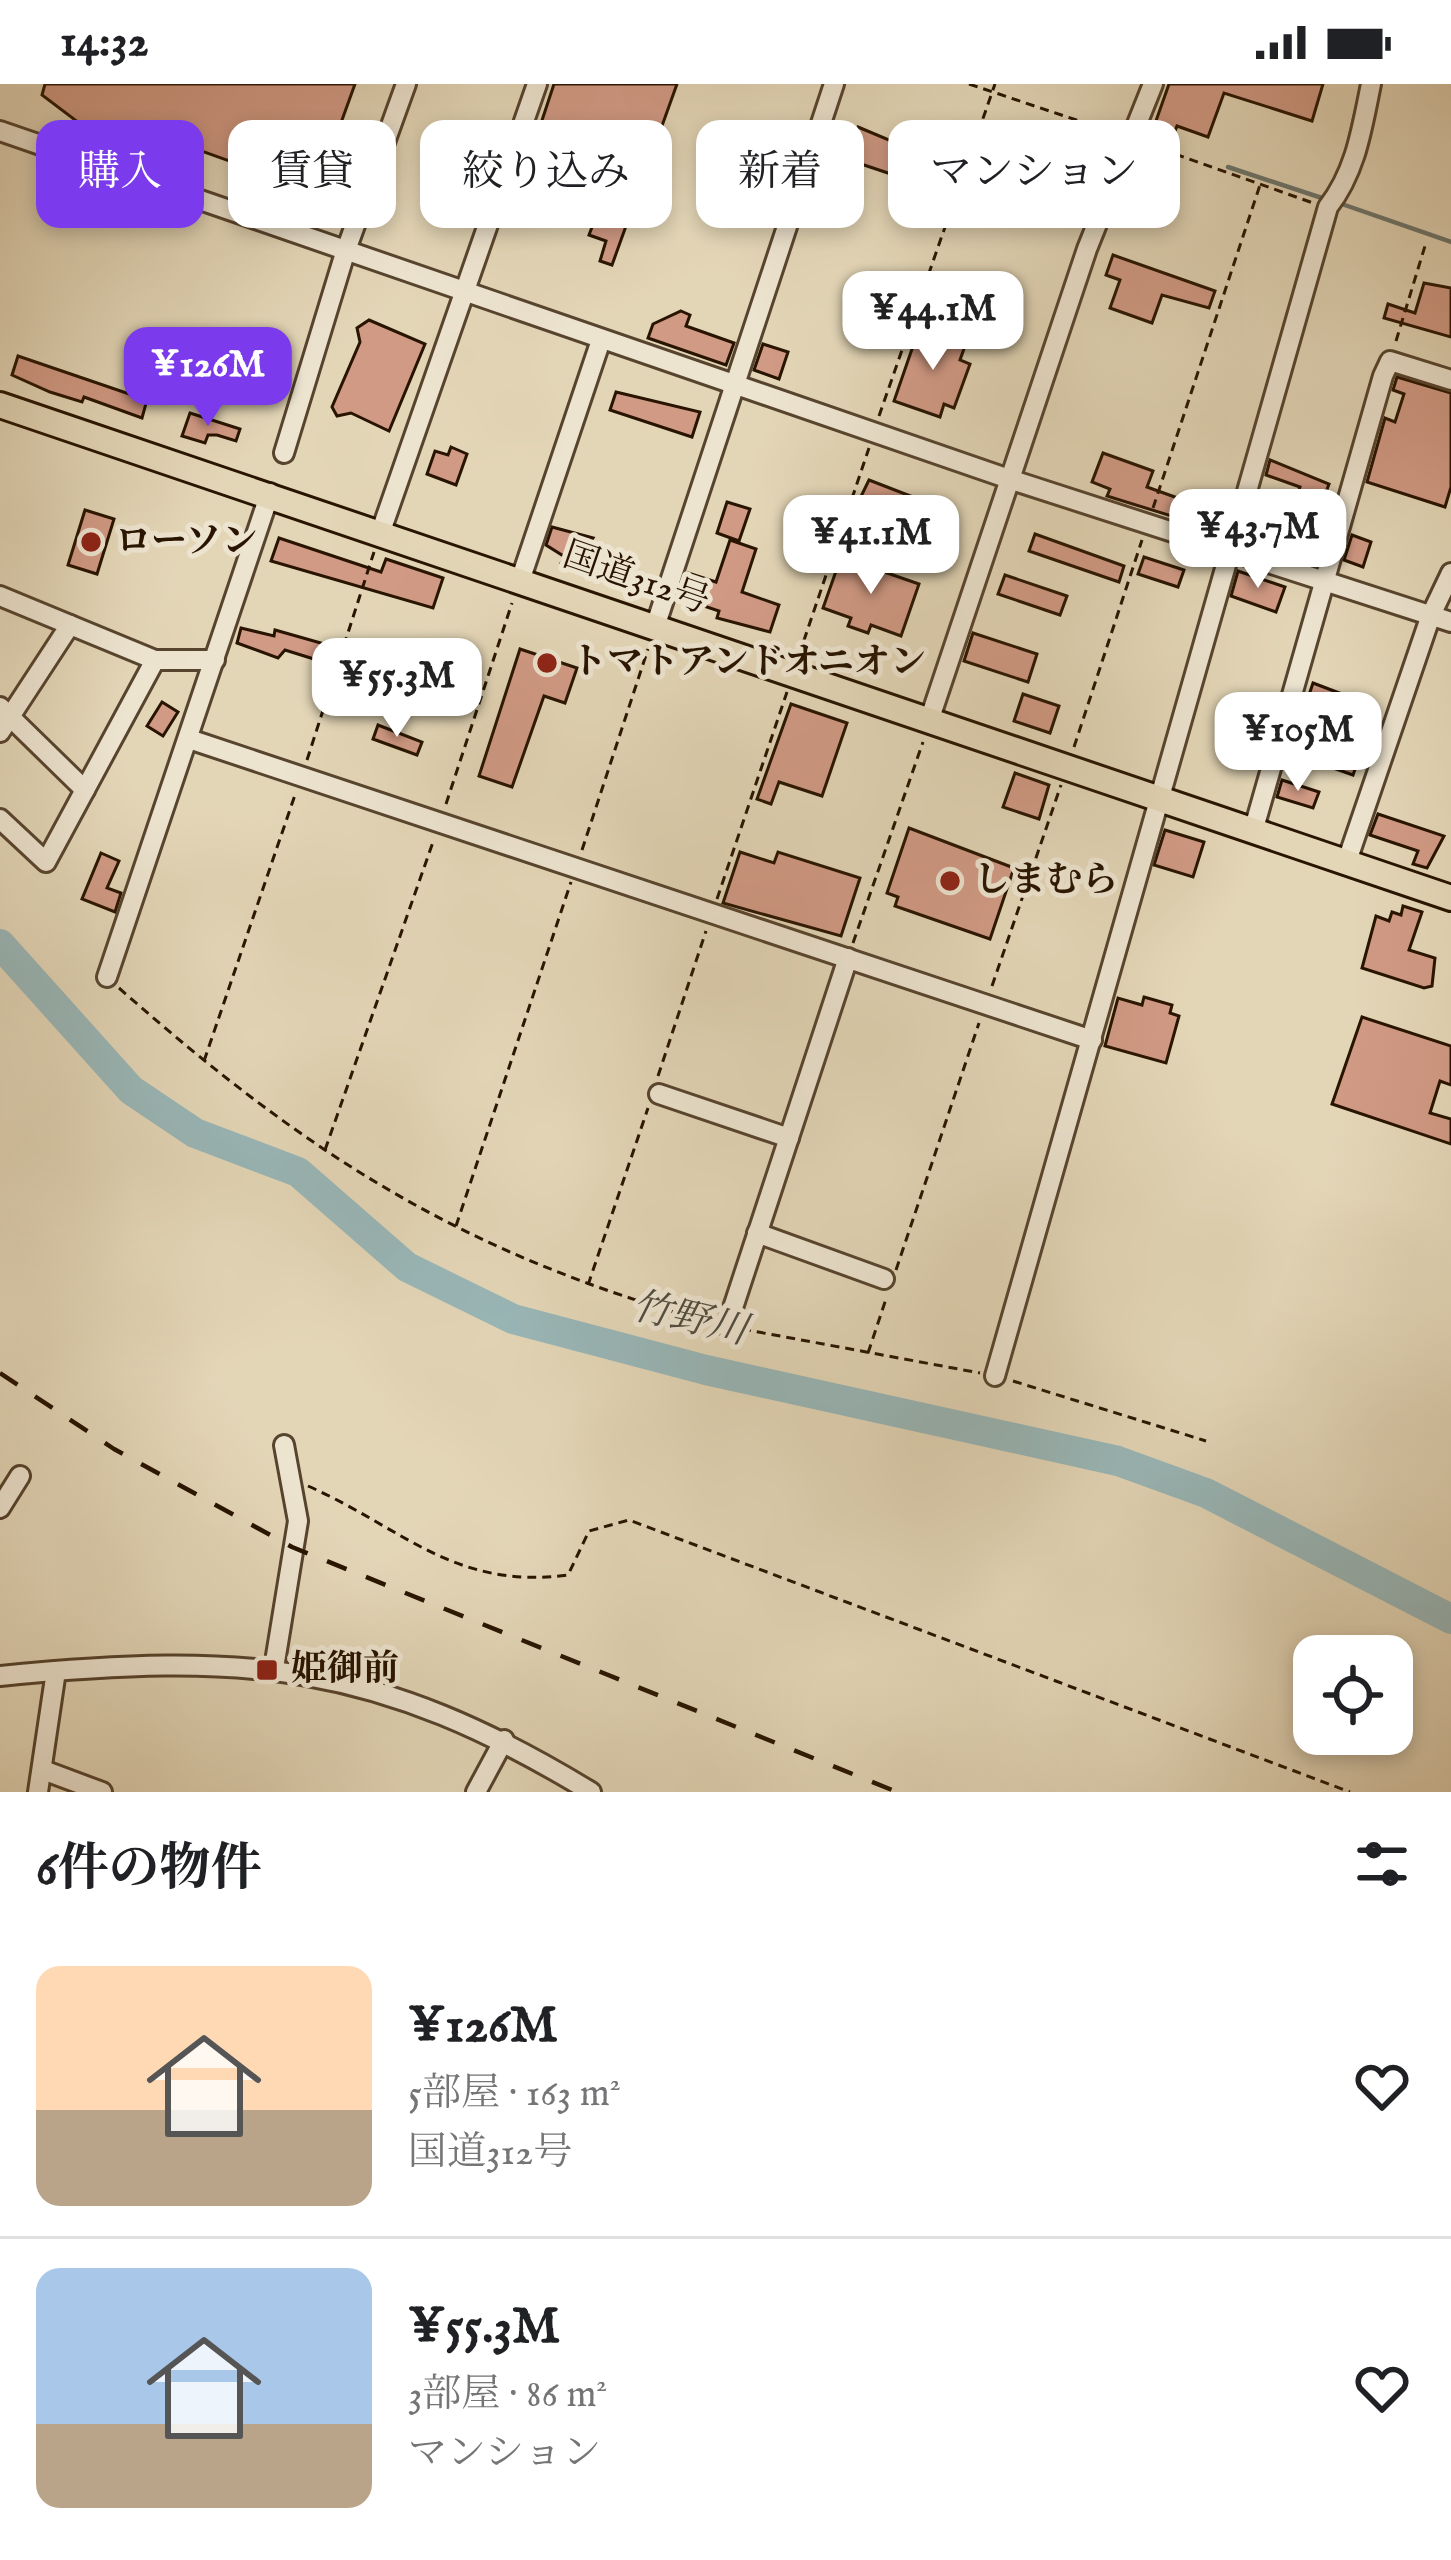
<!DOCTYPE html>
<html lang="ja">
<meta charset="utf-8">
<style>
:root{--surface:#fff;--page:#f2f2f2;--text:#202124;--muted:#757577;--line:#e0e0e0;--accent:#7c3aed}
body{margin:0;font-family:"IM FELL English","Noto Serif JP",serif;background:var(--page);color:var(--text);height:100vh;display:flex;flex-direction:column;font-size:45px;white-space:nowrap}
*{box-sizing:border-box;margin:0}
p{font-size:39px;color:var(--muted)}
.icon{flex:none;width:66px;height:66px;fill:none;stroke:currentColor;stroke-width:2;stroke-linecap:round;stroke-linejoin:round}
.map{position:relative;height:1708px;overflow:hidden}
.side{display:flex;flex-direction:column;background:var(--surface);flex:1}
.side>*{flex:none}
.top-card{position:absolute;left:36px;top:36px;width:1380px;height:108px;display:flex;gap:24px}
.controls{position:absolute;left:1293px;top:1551px;display:grid;gap:24px}
.controls a{display:grid;place-items:center;width:120px;height:120px;border-radius:24px;background:var(--surface);box-shadow:0 6px 18px #0003;font-size:60px}
.price{position:absolute;translate:-50% -102px;padding:0 27px;border-radius:24px;background:#fff;color:#222;font-size:39px;line-height:78px;filter:drop-shadow(0 3px 6px #0008)}
.price::after{content:'';position:absolute;left:50%;top:72px;width:36px;height:27px;margin-left:-18px;background:inherit;clip-path:polygon(0 0,100% 0,50% 100%)}
.price.selected{background:var(--accent);color:#fff}
ul{padding:0;list-style:none}
li{display:flex;align-items:center;gap:36px;height:300px;padding:0 36px}
li+li{border-top:3px solid var(--line)}
li span{display:grid;place-items:center;flex:none;width:336px;height:240px;border-radius:24px;color:#555}
li>.icon{margin-inline-start:auto}
span .icon{width:144px;height:144px;fill:#fffc;stroke-width:1}
li b{font-size:51px}
h2{display:flex;justify-content:space-between;align-items:center;height:144px;padding:0 36px;font-size:51px}
.pill{padding:0 42px;border-radius:24px;background:var(--surface);box-shadow:0 6px 18px #0003;font-size:42px;line-height:108px}
.pill.selected{background:var(--accent);color:#fff}
.status{display:flex;justify-content:space-between;align-items:center;height:84px;padding:0 60px;background:var(--surface);direction:ltr}
.status svg{height:33px;fill:currentColor}
.map>svg:first-child{display:block}
</style>
<div class="status"><b>14:32</b><svg viewBox="0 0 49 12"><path d="M0 12V9h3v3zM5 12V6h3v6zM10 12V3h3v9zM15 12V0h3v12zM26 1h20v11H26zM47 4h2v5h-2z"/></svg></div>
<div class="map">
<svg width="1451" height="1708" viewBox="0 0 1451 1708">
<rect width="100%" height="100%" fill="#e3d6b7"/>
<filter id="stains"><feTurbulence type="fractalNoise" baseFrequency=".00167" numOctaves="4"/><feColorMatrix values="0 0 0 0 .2 0 0 0 0 .09 0 0 0 0 .02 0 0 0 .5 -.17"/></filter>
<radialGradient id="worn" r=".72"><stop offset=".6" stop-color="#630" stop-opacity="0"/><stop offset="1" stop-color="#630" stop-opacity=".3"/></radialGradient>
<g fill="none" stroke-linecap="round" stroke-linejoin="round">
<g stroke="#6c766e" stroke-width="4.5">
<polyline points="1347,65 1362,0"/>
<polyline points="1228,83 1325,115"/>
<polyline points="1339,119 1451,158"/>
</g>
<polyline stroke="#99b7b8" stroke-width="30" points="0,860 131,1006 195,1049 298,1088 407,1183 513,1235 706,1286 1118,1377 1206,1409 1451,1535"/>
</g>
<g fill="#d19a85" stroke="#281400" stroke-width="3">
<polygon points="45,0 355,0 316,108 154,50 151,58 131,50 129,57 79,39 42,11"/>
<polygon points="554,0 677,0 612,181 600,177 606,157 589,151 592,143 515,118"/>
<polygon points="1169,0 1323,0 1312,37 1224,9 1208,53 1177,42 1171,58 1151,51"/>
<polygon points="858,43 913,66 903,94 846,75"/>
<polygon points="981,86 1032,104 1025,122 974,104"/>
<polygon points="723,88 747,99 739,117 715,107"/>
<polygon points="1113,171 1215,207 1209,224 1162,211 1152,239 1110,224 1120,196 1106,191"/>
<polygon points="1424,199 1451,204 1451,253 1384,234 1388,220 1415,229"/>
<polygon points="681,227 690,231 686,242 734,259 726,281 648,254 653,240"/>
<polygon points="369,236 425,260 389,347 351,329 337,332 332,323 360,258 357,244"/>
<polygon points="921,239 965,262 960,276 970,280 954,324 944,320 940,333 894,317"/>
<polygon points="763,260 788,268 779,295 754,286"/>
<polygon points="18,272 147,316 142,334 84,313 82,318 50,308 12,291"/>
<polygon points="1397,293 1451,309 1451,403 1445,423 1367,398 1385,334 1395,338 1404,310 1393,306"/>
<polygon points="616,308 700,328 692,353 610,326"/>
<polygon points="190,329 240,345 236,357 217,351 208,351 205,359 182,352"/>
<polygon points="451,363 467,370 456,401 427,390 435,367 448,371"/>
<polygon points="1103,369 1153,387 1147,403 1200,422 1194,439 1107,412 1110,405 1092,398"/>
<polygon points="1270,376 1329,400 1320,424 1296,415 1300,403 1266,391"/>
<polygon points="869,396 918,415 908,445 853,429"/>
<polygon points="727,418 750,425 739,457 717,449"/>
<polygon points="85,426 114,435 97,490 68,481"/>
<polygon points="552,443 593,454 571,486 561,479 565,473 546,461"/>
<polygon points="1295,447 1318,455 1309,478 1287,471"/>
<polygon points="1035,450 1124,482 1119,498 1029,467"/>
<polygon points="1352,451 1371,458 1363,483 1344,476"/>
<polygon points="279,454 381,488 386,475 443,494 433,524 271,477"/>
<polygon points="730,456 756,465 742,508 779,521 770,548 717,534 719,527 680,514 688,489 716,498"/>
<polygon points="841,473 919,500 901,552 871,541 868,549 848,542 851,534 823,524"/>
<polygon points="1144,473 1184,486 1178,503 1138,490"/>
<polygon points="1238,487 1285,503 1276,528 1231,512"/>
<polygon points="1005,491 1067,512 1060,531 998,510"/>
<polygon points="241,544 274,552 275,546 335,563 330,580 285,566 278,574 237,559"/>
<polygon points="973,549 1037,570 1028,598 964,577"/>
<polygon points="520,565 577,584 565,619 544,612 512,703 479,692"/>
<polygon points="1313,599 1355,615 1347,638 1304,626"/>
<polygon points="1023,610 1059,622 1050,649 1014,637"/>
<polygon points="162,618 178,628 163,652 147,642"/>
<polygon points="791,620 847,639 822,712 779,698 771,720 757,715"/>
<polygon points="378,641 422,658 417,671 373,655"/>
<polygon points="1345,659 1362,665 1353,691 1336,685"/>
<polygon points="1015,689 1049,701 1039,735 1003,723"/>
<polygon points="1282,696 1319,708 1313,724 1277,713"/>
<polygon points="1378,730 1444,752 1427,784 1413,780 1418,767 1370,751"/>
<polygon points="909,744 1014,784 990,855 895,822 898,813 887,809"/>
<polygon points="1165,746 1204,758 1193,793 1154,781"/>
<polygon points="740,768 774,779 778,768 860,794 841,852 723,819"/>
<polygon points="101,769 119,777 107,804 121,809 115,828 82,815"/>
<polygon points="1403,822 1422,828 1409,866 1435,874 1432,902 1424,904 1362,884 1376,832 1389,837 1392,828 1401,831"/>
<polygon points="1144,913 1172,921 1170,929 1179,932 1166,979 1105,962 1118,914 1142,921"/>
<polygon points="1362,933 1451,962 1451,1001 1440,997 1430,1029 1451,1035 1451,1060 1332,1020"/>
</g>
<g fill="none" stroke-linecap="round" stroke-linejoin="round">
<defs>
<g id="minor">
<polyline points="0,47 1012,396 1451,538"/>
<polyline points="284,369 345,169 406,0"/>
<polyline points="381,447 537,0"/>
<polyline points="521,494 601,256"/>
<polyline points="0,512 155,576 215,576"/>
<polyline points="656,540 834,0"/>
<polyline points="0,623 85,706"/>
<polyline points="930,634 1087,165 1153,0"/>
<polyline points="0,648 70,541"/>
<polyline points="189,655 1092,956"/>
<polyline points="0,735 46,778 155,576"/>
<polyline points="1254,744 1383,292 1390,277 1451,296"/>
<polyline points="1347,777 1431,531 1451,489"/>
<polyline points="107,893 270,409"/>
<polyline points="659,1010 789,1054"/>
<polyline points="757,1149 884,1195"/>
<polyline points="727,1242 848,874"/>
<path d="M 995,1292 L 1328,123 C 1356,87 1362,44 1371,0"/>
<polyline points="0,1424 20,1392"/>
<polyline points="274,1584 298,1437 284,1361"/>
<path d="M 0,1592 C 245,1568 376,1577 591,1708"/>
<polyline points="43,1686 102,1708"/>
<polyline points="38,1708 56,1587"/>
<polyline points="476,1708 504,1656"/>
</g>
<polyline id="highway" points="0,321 1451,814"/>
</defs>
<use href="#minor" stroke="#57442e" stroke-width="24"/>
<use href="#highway" stroke="#281400" stroke-width="30"/>
<g stroke="#281400" stroke-width="3" stroke-dasharray="9 6" stroke-linecap="butt">
<polyline points="969,0 1115,49"/>
<polyline points="1147,60 1313,119"/>
<polyline points="1396,257 1425,162"/>
<polyline points="879,332 995,0"/>
<polyline points="1153,424 1260,101"/>
<polyline points="799,571 869,364"/>
<polyline points="1074,663 1142,456"/>
<polyline points="307,676 374,468"/>
<polyline points="446,720 512,519"/>
<polyline points="582,766 648,565"/>
<polyline points="717,815 787,608"/>
<polyline points="853,859 923,658"/>
<polyline points="992,902 1061,701"/>
<path d="M 119,904 C 308,1071 463,1170 709,1238"/>
<polyline points="204,977 296,708"/>
<polyline points="658,992 706,847"/>
<polyline points="325,1066 433,758"/>
<polyline points="456,1142 571,798"/>
<polyline points="896,1186 979,939"/>
<polyline points="588,1201 648,1024"/>
<polyline points="742,1245 980,1289"/>
<polyline points="868,1269 887,1212"/>
<polyline points="1013,1297 1206,1357"/>
<path d="M 308,1402 C 403,1444 454,1506 568,1491 L 589,1447 L 629,1436 L 1350,1708"/>
</g>
<use href="#minor" stroke="#ede4d0" stroke-width="18"/>
<use href="#highway" stroke="#e3d6b7" stroke-width="24"/>
<polyline stroke="#281400" stroke-width="4.5" stroke-dasharray="21 21" stroke-linecap="butt" points="0,1289 114,1365 292,1463 897,1708"/>
</g>
<g fill="#8f2418" stroke="#ede4d0" stroke-width="4.5">
<circle cx="91" cy="458" r="12"/>
<circle cx="547" cy="579" r="12"/>
<circle cx="950" cy="797" r="12"/>
<rect x="255" y="1574" width="24" height="24" rx="6"/>
</g>
<g text-anchor="middle" dominant-baseline="central" stroke-width="10" stroke-linejoin="round" paint-order="stroke">
<g font-size="36" font-weight="bold" fill="#281400" stroke="#ede4d0" text-anchor="start">
<text x="115" y="458">ローソン</text>
<text x="571" y="579">トマトアンドオニオン</text>
<text x="974" y="797">しまむら</text>
<text x="291" y="1586">姫御前</text>
</g>
<g font-size="36" fill="#281400" stroke="#ede4d0">
<text transform="translate(636 495) rotate(19)">国道312号</text>
</g>
<g font-size="39" font-style="italic" fill="#504d40" stroke="#ede4d0">
<text transform="translate(689 1236) rotate(13)">竹野川</text>
</g>
</g>
<rect width="100%" height="100%" filter="url(#stains)"/>
<rect width="100%" height="100%" fill="url(#worn)"/>
</svg>
<div class="controls">
<a><svg class="icon" aria-label="locate" viewBox="0 0 24 24"><circle cx="12" cy="12" r="6"/><path d="M12 2v4M12 18v4M2 12h4M18 12h4"/></svg></a>
</div>
<b class="price" style="left:933px;top:289px">¥44.1M</b>
<b class="price selected" style="left:208px;top:345px">¥126M</b>
<b class="price" style="left:1258px;top:507px">¥43.7M</b>
<b class="price" style="left:871px;top:513px">¥41.1M</b>
<b class="price" style="left:397px;top:656px">¥55.3M</b>
<b class="price" style="left:1298px;top:710px">¥105M</b>
<div class="top-card">
<a class="pill selected">購入</a>
<a class="pill">賃貸</a>
<a class="pill">絞り込み</a>
<a class="pill">新着</a>
<a class="pill">マンション</a>
</div>
</div>
<section class="side">
<h2>6件の物件<svg class="icon" aria-label="filters" viewBox="0 0 24 24"><path d="M4 7h16M4 17h16"/><circle cx="9" cy="7" r="2"/><circle cx="15" cy="17" r="2"/></svg></h2>
<ul>
<li><span style="background:linear-gradient(#ffd9b3 60%,#b9a48a 0)"><svg class="icon" aria-label="home" viewBox="0 0 24 24"><path d="M3 11l9-7 9 7M6 9v11h12V9"/></svg></span><div><b>¥126M</b><p>5部屋 · 163 m²</p><p>国道312号</p></div><svg class="icon" aria-label="heart" viewBox="0 0 24 24"><path d="M12 20l-8-8c-3-5 5-10 8-4 3-6 11-1 8 4z"/></svg></li>
<li><span style="background:linear-gradient(#a9c7e8 65%,#b9a48a 0)"><svg class="icon" aria-label="home" viewBox="0 0 24 24"><path d="M3 11l9-7 9 7M6 9v11h12V9"/></svg></span><div><b>¥55.3M</b><p>3部屋 · 86 m²</p><p>マンション</p></div><svg class="icon" aria-label="heart" viewBox="0 0 24 24"><path d="M12 20l-8-8c-3-5 5-10 8-4 3-6 11-1 8 4z"/></svg></li>
</ul>
</section>
